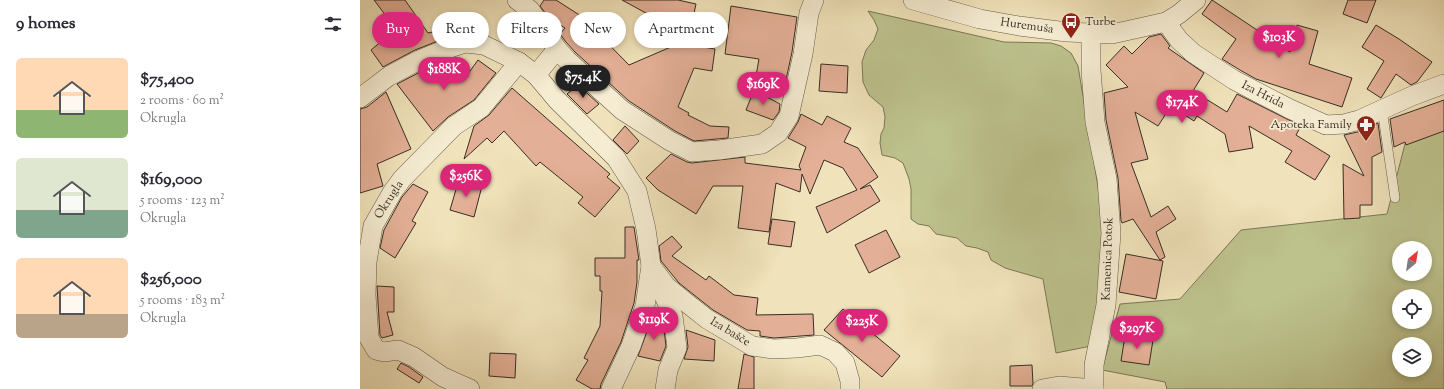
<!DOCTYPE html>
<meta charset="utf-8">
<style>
:root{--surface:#fff;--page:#f7f7f7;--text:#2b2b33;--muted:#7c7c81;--accent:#db2777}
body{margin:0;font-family:"Sorts Mill Goudy",serif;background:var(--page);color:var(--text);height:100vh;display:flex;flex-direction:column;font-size:15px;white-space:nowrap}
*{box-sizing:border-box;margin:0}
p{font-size:13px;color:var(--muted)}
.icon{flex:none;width:22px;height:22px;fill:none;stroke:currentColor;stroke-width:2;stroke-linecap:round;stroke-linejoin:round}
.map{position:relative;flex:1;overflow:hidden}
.drawer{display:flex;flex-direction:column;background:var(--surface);width:360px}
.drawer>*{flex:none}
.banner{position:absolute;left:12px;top:12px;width:380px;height:36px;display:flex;gap:8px}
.needle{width:26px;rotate:30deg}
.fabs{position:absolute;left:1032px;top:241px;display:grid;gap:8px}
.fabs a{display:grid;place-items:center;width:40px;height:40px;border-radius:50%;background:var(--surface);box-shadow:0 2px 6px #0003;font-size:20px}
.price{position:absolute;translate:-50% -34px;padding:0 9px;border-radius:14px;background:var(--accent);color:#fff;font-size:13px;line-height:26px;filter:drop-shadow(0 1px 2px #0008)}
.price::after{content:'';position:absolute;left:50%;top:24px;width:12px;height:9px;margin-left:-6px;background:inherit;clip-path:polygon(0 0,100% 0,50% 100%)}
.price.active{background:#222;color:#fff}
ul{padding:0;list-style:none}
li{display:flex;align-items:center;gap:12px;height:100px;padding:0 16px}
li span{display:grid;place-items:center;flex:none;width:112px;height:80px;border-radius:6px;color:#555}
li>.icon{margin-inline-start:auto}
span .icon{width:48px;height:48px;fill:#fffc;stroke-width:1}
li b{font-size:17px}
h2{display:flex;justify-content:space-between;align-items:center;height:48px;padding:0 16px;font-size:17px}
.chip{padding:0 14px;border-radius:18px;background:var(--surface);box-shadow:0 2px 6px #0003;font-size:14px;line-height:36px}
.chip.active{background:var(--accent);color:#fff}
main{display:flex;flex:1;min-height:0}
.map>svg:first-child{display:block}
</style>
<main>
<section class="drawer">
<h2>9 homes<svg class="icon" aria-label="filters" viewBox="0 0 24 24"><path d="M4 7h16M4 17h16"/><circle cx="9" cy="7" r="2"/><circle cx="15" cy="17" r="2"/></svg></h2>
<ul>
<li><span style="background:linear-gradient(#ffd9b3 65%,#8fb573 0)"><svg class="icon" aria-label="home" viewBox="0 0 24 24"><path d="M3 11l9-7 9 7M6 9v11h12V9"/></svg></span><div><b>$75,400</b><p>2 rooms · 60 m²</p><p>Okrugla</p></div></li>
<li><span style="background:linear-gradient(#dfe7d0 65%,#7fa58c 0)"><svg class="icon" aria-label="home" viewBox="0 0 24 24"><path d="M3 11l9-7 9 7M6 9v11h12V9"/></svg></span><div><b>$169,000</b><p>5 rooms · 123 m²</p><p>Okrugla</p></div></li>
<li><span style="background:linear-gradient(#ffd9b3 70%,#b9a48a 0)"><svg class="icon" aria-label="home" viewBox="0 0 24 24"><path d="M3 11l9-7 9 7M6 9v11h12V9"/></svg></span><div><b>$256,000</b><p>5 rooms · 183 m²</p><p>Okrugla</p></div></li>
</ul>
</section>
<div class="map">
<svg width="1084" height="389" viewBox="0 0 1084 389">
<rect width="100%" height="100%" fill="#f0e2ba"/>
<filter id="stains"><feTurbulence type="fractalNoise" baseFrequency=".005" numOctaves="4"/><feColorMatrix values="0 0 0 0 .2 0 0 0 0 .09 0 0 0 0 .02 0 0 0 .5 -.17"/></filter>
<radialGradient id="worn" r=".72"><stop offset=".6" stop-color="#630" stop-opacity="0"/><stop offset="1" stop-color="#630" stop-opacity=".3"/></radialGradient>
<g fill="#bdc28d" stroke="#7a7858" fill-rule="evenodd">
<polygon points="508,11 644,42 691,43 701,46 711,53 718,66 742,211 742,269 731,346 696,353 683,279 645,268 631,260 628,252 617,248 606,246 597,238 576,234 569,226 558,224 551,219 551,189 549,179 543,163 535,158 522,155 520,143 521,134 524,128 525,117 523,107 509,95 503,82 502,62 506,50 514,40 518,29 514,20"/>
<path d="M 1084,125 L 1084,389 L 807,389 L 805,382 L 742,370 L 760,304 L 820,299 L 881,230 L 1027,214 L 1046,140 ZM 1039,248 L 1065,248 L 1065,274 L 1039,274 ZM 1039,296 L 1065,296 L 1065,322 L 1039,322 ZM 1039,344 L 1065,344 L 1065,370 L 1039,370 Z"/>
</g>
<g fill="#e3af96" stroke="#372e24">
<polygon points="14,0 45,0 68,33 95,27 96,34 55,50 23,67 11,50 36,29"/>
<polygon points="184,0 196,0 221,16 269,65 320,43 355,49 352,71 334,68 318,107 329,113 328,115 350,126 369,127 368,138 334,141 315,131 269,101 215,52 206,42 200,34 205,28 189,18 180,6"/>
<polygon points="262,0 318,0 336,4 331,27 295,18"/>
<polygon points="852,0 930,52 937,25 958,31 949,64 992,78 982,107 896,79 880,70 862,59 876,39 842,14"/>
<polygon points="988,0 1016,0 1007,23 983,14"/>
<polygon points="371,6 437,17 432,52 424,89 394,87 399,59 365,54"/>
<polygon points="1016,25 1039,39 1072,62 1057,82 1051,85 1036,74 1021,98 1007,89 1024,61 1002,47"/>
<polygon points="801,34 810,46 808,48 844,73 833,91 867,112 877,94 941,126 936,135 970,156 955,180 925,162 932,151 889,126 893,148 869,152 865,134 837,116 834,121 811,106 798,126 775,112 788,159 771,163 791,217 808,206 816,219 796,232 805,257 800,260 773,219 762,223 761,221 758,178 746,120 744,93 768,87 746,65 764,46 772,54 789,37"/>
<polygon points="118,60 136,73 114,100 88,117 73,131 37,84 64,70 79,64 105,76 105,78"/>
<polygon points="461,64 488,66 487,93 459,91"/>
<polygon points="218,85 239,104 227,114 207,94"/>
<polygon points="152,88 250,174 247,177 260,188 235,217 218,203 223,197 180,162 176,166 144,131 132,143 127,138 104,159 114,126 129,115"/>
<polygon points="394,90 420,104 419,112 413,120 386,110"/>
<polygon points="26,92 51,149 17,164 23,186 0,193 0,109 7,107"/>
<polygon points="1084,100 1084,131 1046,145 1045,142 1034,147 1030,119"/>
<polygon points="441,114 462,125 467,116 491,128 484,142 498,148 518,177 500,189 510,185 520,201 467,233 456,207 497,190 483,168 464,160 450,194 442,174 440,192 416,183 409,232 378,228 383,186 353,186 336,214 298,190 286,178 311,154 327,162 332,163 385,157 385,163 441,170 439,166 446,147 428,138 438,122"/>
<polygon points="1018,123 1022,152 1012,157 1012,205 1000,205 1000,218 984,219 983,164 1004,176 984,135 1002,131"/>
<polygon points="265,126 279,141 267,154 253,140"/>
<polygon points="99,179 122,186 114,217 90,210"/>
<polygon points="53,184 68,192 52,221 56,223 35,258 20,248 24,230 42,197"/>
<polygon points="412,219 435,222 431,247 408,244"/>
<polygon points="265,227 274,227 279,260 277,260 277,282 274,303 261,342 241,384 240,389 232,389 216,380 228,360 224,358 240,326 242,291 240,291 240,276 235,276 235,258 265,258"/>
<polygon points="526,230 540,257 509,273 495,245"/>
<polygon points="312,236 322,247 312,256 346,280 349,276 374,295 398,298 396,315 453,314 454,335 414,338 400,336 400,331 387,330 353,310 319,283 301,261 299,246"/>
<polygon points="766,254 803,261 796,299 759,292"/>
<polygon points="17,286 34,287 34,312 27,312 33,335 22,338 20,335"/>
<polygon points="483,309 540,356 522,377 464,330"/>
<polygon points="292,318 303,321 306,346 300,361 278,356"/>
<polygon points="326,330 355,340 354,361 324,359 328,347"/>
<polygon points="765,336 793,340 789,365 761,361"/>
<polygon points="130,353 156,354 155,378 129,376"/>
<polygon points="384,354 394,357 394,389 378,389"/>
<polygon points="41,363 49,367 63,377 59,383 37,369"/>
<polygon points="672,365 673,384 672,386 650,386 650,366"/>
</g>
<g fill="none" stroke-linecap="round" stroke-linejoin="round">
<defs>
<polyline id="lane" points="1022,109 1035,198"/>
<g id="street">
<polyline points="157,0 170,10 197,49 207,60 262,110 310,141 332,152 359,150 402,144 418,133 429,116 443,54 449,13 454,0"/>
<polyline points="553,0 620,19 659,26 707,32 752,34 806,22 819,14 836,0"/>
<polyline points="806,22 819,40 833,53 874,80 930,109 966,125 984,124 999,120 1052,96 1084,84"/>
<polyline points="731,34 731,70 735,122 747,179 751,233 746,305 734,365 734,389"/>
<polyline points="176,75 197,49"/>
<polyline points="0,98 29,76 59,60 81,51 105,43 124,45 159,62 176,75 197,100 256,158 277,191 286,229 291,266 285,306 271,346 251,389"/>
<polyline points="291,266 306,286 328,304 347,319 392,346 413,349 437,348 460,345 475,352 485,363 490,381 490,389"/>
<polyline points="298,282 313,316 317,348 308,370 305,389"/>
<polyline points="110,389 83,377 54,357 38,350 24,352 16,350 9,338 6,295 7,262 13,226 33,191 42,179 94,126 121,108 159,62"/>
<polyline points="682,389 699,386 734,389"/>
</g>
</defs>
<use href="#lane" stroke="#655b4a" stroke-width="10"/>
<use href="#street" stroke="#655b4a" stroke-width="20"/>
<use href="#lane" stroke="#f5ecd2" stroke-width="9"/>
<use href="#street" stroke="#f5ecd2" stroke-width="19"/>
</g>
<defs>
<symbol id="bus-pin" viewBox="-11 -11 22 30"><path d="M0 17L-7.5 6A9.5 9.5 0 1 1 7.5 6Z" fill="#8f2418" stroke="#f5ecd2"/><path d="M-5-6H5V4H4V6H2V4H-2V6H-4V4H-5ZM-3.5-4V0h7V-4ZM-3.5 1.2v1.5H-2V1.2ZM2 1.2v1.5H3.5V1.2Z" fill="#fff"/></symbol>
<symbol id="pharmacy-pin" viewBox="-11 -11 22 30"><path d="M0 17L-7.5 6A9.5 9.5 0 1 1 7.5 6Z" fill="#8f2418" stroke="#f5ecd2"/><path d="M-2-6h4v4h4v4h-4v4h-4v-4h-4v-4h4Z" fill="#fff"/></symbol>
</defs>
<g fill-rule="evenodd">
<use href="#bus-pin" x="700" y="11" width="22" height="30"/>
<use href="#pharmacy-pin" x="995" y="114" width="22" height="30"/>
</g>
<g text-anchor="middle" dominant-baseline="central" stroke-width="3.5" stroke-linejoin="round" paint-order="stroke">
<g font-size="12" fill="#372e24" stroke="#f5ecd2" text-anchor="start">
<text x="725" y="22">Turbe</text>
<text x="992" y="125" text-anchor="end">Apoteka Family</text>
</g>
<g font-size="12" fill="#372e24" stroke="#f5ecd2">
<text transform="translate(667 26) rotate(8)">Huremuša</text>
<text transform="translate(903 95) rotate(27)">Iza Hrida</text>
<text transform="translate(29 200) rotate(-57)">Okrugla</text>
<text transform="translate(748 259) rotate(-88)">Kamenica Potok</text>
<text transform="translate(370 332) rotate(31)">Iza bašče</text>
</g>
</g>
<rect width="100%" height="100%" filter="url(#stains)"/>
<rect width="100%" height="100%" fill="url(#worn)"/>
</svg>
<div class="fabs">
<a><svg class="needle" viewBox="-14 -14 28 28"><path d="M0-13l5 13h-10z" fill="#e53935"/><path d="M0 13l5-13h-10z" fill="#7c7c81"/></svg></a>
<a><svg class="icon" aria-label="locate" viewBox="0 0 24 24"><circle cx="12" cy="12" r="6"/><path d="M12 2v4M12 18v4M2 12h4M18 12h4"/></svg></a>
<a><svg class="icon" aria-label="layers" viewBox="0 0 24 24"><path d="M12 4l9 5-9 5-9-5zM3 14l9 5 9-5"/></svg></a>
</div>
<b class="price" style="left:919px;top:59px">$103K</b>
<b class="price" style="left:84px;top:91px">$188K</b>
<b class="price active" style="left:223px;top:99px">$75.4K</b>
<b class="price" style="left:403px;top:106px">$169K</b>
<b class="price" style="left:822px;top:124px">$174K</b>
<b class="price" style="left:106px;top:198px">$256K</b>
<b class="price" style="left:294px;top:341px">$119K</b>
<b class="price" style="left:502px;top:343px">$225K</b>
<b class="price" style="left:777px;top:350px">$297K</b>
<div class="banner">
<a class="chip active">Buy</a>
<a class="chip">Rent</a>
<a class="chip">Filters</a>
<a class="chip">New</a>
<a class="chip">Apartment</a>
</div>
</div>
</main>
